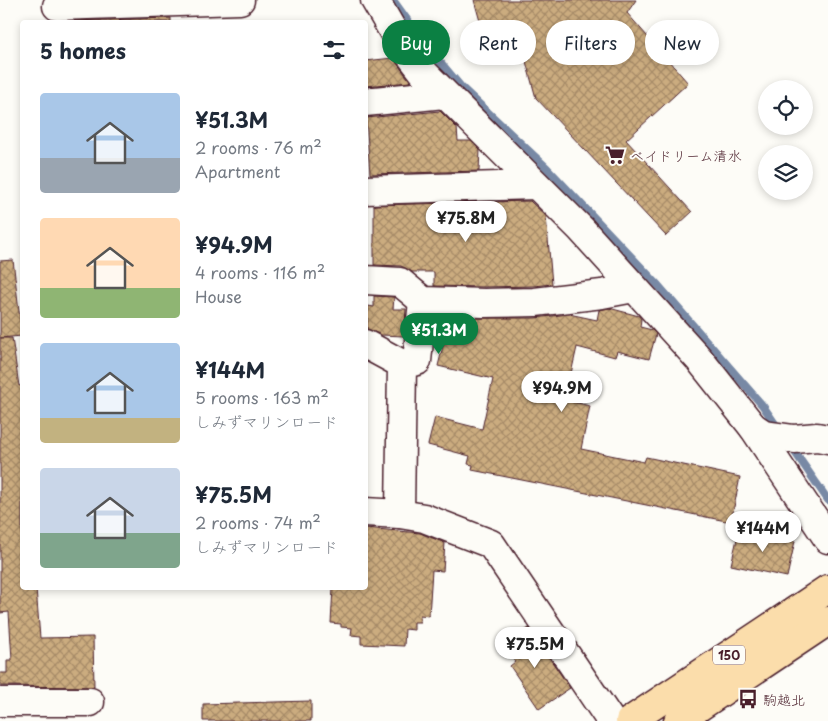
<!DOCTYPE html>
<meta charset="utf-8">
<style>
:root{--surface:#fff;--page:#f2f2f3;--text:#1f2937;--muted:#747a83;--accent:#0b8043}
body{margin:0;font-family:"Playpen Sans","Klee One",sans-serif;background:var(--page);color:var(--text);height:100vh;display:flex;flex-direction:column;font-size:19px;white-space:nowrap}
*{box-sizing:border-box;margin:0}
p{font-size:16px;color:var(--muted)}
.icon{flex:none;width:28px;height:28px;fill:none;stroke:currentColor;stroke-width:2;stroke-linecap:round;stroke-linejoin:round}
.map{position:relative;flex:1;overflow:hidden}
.details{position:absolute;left:20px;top:20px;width:348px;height:570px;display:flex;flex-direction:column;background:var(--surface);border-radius:5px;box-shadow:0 2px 8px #0003}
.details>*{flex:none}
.hud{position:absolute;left:382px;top:20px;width:370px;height:45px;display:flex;gap:10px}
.tools{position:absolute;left:758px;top:80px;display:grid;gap:10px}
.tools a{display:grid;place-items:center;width:55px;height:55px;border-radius:50%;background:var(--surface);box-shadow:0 2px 8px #0003;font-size:25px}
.price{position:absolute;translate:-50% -42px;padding:0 11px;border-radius:18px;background:#fff;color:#222;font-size:16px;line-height:32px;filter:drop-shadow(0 1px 2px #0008)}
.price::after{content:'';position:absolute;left:50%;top:30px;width:15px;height:11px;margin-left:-8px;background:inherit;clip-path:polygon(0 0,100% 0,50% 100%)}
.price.active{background:var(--accent);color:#fff}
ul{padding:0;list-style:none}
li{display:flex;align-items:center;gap:15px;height:125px;padding:0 20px}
li span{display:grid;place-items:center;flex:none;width:140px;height:100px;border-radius:5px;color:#555}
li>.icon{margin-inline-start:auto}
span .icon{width:60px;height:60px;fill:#fffc;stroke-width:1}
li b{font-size:21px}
h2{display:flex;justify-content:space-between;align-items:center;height:60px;padding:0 20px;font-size:21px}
.tag{padding:0 18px;border-radius:22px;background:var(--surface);box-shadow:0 2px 8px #0003;font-size:18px;line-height:45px}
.tag.active{background:var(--accent);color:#fff}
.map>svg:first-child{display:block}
</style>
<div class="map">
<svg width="828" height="721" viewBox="0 0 828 721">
<defs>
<pattern id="building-cross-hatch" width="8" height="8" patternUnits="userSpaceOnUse" patternTransform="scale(1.25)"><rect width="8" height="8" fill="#cbac7f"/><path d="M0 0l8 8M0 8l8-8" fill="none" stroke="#a78b68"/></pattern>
</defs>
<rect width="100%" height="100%" fill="#fdfcf7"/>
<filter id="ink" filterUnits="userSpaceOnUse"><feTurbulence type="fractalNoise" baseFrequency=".02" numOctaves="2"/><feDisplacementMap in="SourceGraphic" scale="10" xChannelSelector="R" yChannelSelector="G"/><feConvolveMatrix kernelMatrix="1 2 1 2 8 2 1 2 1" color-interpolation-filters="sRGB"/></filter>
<g filter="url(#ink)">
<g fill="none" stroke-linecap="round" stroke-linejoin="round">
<g stroke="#7889a5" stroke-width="8">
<polyline points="393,0 421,39 462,88 547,168 658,285 763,406 780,431"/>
<polyline points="790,445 828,500"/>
</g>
</g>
<g fill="url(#building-cross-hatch)" stroke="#4a1f2b">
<polygon points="474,0 636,0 627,13 688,83 626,140 692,212 666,236 536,98 519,36 487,46"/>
<polygon points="171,18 171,22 69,22 69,21"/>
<polygon points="393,58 411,82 365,86 365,61"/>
<polygon points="440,111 457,128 458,141 471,141 480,150 479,171 370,174 366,118"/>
<polygon points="530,201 546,216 552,284 534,286 484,287 434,286 434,272 412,272 401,266 374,265 374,205"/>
<polygon points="13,260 22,336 0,338 0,261"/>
<polygon points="374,296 394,297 393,309 406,309 404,336 381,335 367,329 368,306 374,307"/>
<polygon points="609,308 639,316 641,319 640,327 652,330 656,334 649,359 617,351 615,357 577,347 565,400 590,406 581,449 644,462 646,457 740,477 731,522 472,470 473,465 468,464 470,456 428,445 435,417 482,429 493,379 438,366 450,318 535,318 569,314 597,320 599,310"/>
<polygon points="0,338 12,338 19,386 22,385 22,588 36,588 40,638 93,637 94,687 0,686 0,673 7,673 7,660 12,660 9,612 0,613"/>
<polygon points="365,528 420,533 445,543 443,571 432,570 429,616 420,615 420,622 414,622 414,630 405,629 404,646 361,644 361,636 351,635 352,628 341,627 341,624 331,623 333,588 365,588"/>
<polygon points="739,530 795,541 787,577 731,565"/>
<polygon points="529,628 570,688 539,709 510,666 515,662 503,645"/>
<polygon points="311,701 311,721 203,721 203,704"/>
</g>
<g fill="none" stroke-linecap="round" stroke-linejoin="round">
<defs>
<g id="street">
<polyline points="375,0 397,38 424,73 581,229 699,359 753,427 765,435 794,439 817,437 828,439"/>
<polyline points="57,6 240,0"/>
<polyline points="365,102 444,94"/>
<polyline points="365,190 536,185"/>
<polyline points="365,280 400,282 423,301 484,303 535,302 602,294 634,288"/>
<polyline points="365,344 402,364 400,514 365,512"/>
<polyline points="402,364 417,361 423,301"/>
<polyline points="753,427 828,539"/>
<polyline points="400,514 424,518 491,544 611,721"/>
<polyline points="0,702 90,702"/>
</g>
<g id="highway">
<polyline points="630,721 828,589"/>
<polyline points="678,721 828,621"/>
</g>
</defs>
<use href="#street" stroke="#4a1f2b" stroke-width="31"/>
<use href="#highway" stroke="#4a1f2b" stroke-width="31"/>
<use href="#street" stroke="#fdfcf7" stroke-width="28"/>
<use href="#highway" stroke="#fbddab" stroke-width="28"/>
</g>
</g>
<defs>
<symbol id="supermarket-bare" viewBox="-9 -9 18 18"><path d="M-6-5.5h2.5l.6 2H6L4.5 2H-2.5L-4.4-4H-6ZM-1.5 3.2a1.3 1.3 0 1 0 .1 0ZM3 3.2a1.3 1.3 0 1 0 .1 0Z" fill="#4a1f2b" stroke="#fdfcf7" stroke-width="2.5" paint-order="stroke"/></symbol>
<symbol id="bus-bare" viewBox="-9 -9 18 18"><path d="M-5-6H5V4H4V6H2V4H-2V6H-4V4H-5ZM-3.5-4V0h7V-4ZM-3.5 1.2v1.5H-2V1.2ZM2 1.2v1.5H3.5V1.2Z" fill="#4a1f2b" stroke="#fdfcf7" stroke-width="2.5" paint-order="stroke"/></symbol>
</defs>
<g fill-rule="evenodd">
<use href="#supermarket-bare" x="601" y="141" width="28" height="28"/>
<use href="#bus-bare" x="734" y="685" width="28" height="28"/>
</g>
<g text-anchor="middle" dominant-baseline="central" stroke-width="4" stroke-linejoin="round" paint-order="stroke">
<rect fill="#fdfcf7" stroke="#806168" stroke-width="1" x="713" y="645.5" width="32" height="19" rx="4"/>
<g font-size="12" font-weight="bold" fill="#4a1f2b">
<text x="729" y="655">150</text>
</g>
<g font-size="14" fill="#4a1f2b" stroke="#fdfcf7" text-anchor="start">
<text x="630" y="155">ベイドリーム清水</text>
<text x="763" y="699">駒越北</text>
</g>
</g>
</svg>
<div class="tools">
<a><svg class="icon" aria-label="locate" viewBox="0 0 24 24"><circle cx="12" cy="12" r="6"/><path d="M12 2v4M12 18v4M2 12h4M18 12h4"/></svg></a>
<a><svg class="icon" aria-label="layers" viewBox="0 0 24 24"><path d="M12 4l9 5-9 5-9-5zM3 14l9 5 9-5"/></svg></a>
</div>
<b class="price" style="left:466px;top:243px">¥75.8M</b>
<b class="price active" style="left:439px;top:355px">¥51.3M</b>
<b class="price" style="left:562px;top:413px">¥94.9M</b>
<b class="price" style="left:763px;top:553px">¥144M</b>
<b class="price" style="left:535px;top:669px">¥75.5M</b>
<div class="hud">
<a class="tag active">Buy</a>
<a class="tag">Rent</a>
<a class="tag">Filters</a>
<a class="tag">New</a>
</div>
<section class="details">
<h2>5 homes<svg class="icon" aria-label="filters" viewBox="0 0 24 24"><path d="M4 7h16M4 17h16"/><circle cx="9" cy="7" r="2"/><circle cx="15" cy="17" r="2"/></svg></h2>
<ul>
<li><span style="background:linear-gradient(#a9c7e8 65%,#9aa5b1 0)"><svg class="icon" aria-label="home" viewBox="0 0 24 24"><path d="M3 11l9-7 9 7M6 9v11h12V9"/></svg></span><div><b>¥51.3M</b><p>2 rooms · 76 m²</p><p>Apartment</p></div></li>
<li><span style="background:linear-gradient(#ffd9b3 70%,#8fb573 0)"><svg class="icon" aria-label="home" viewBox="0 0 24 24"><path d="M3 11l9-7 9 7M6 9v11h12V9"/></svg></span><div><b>¥94.9M</b><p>4 rooms · 116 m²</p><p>House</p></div></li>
<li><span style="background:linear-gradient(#a9c7e8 75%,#c2b280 0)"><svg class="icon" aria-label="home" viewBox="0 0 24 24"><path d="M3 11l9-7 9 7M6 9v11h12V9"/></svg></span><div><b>¥144M</b><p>5 rooms · 163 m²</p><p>しみずマリンロード</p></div></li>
<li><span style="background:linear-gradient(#c9d6e8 65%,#7fa58c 0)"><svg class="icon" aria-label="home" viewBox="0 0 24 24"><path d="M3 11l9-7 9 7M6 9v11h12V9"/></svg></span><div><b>¥75.5M</b><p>2 rooms · 74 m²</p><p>しみずマリンロード</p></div></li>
</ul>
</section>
</div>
